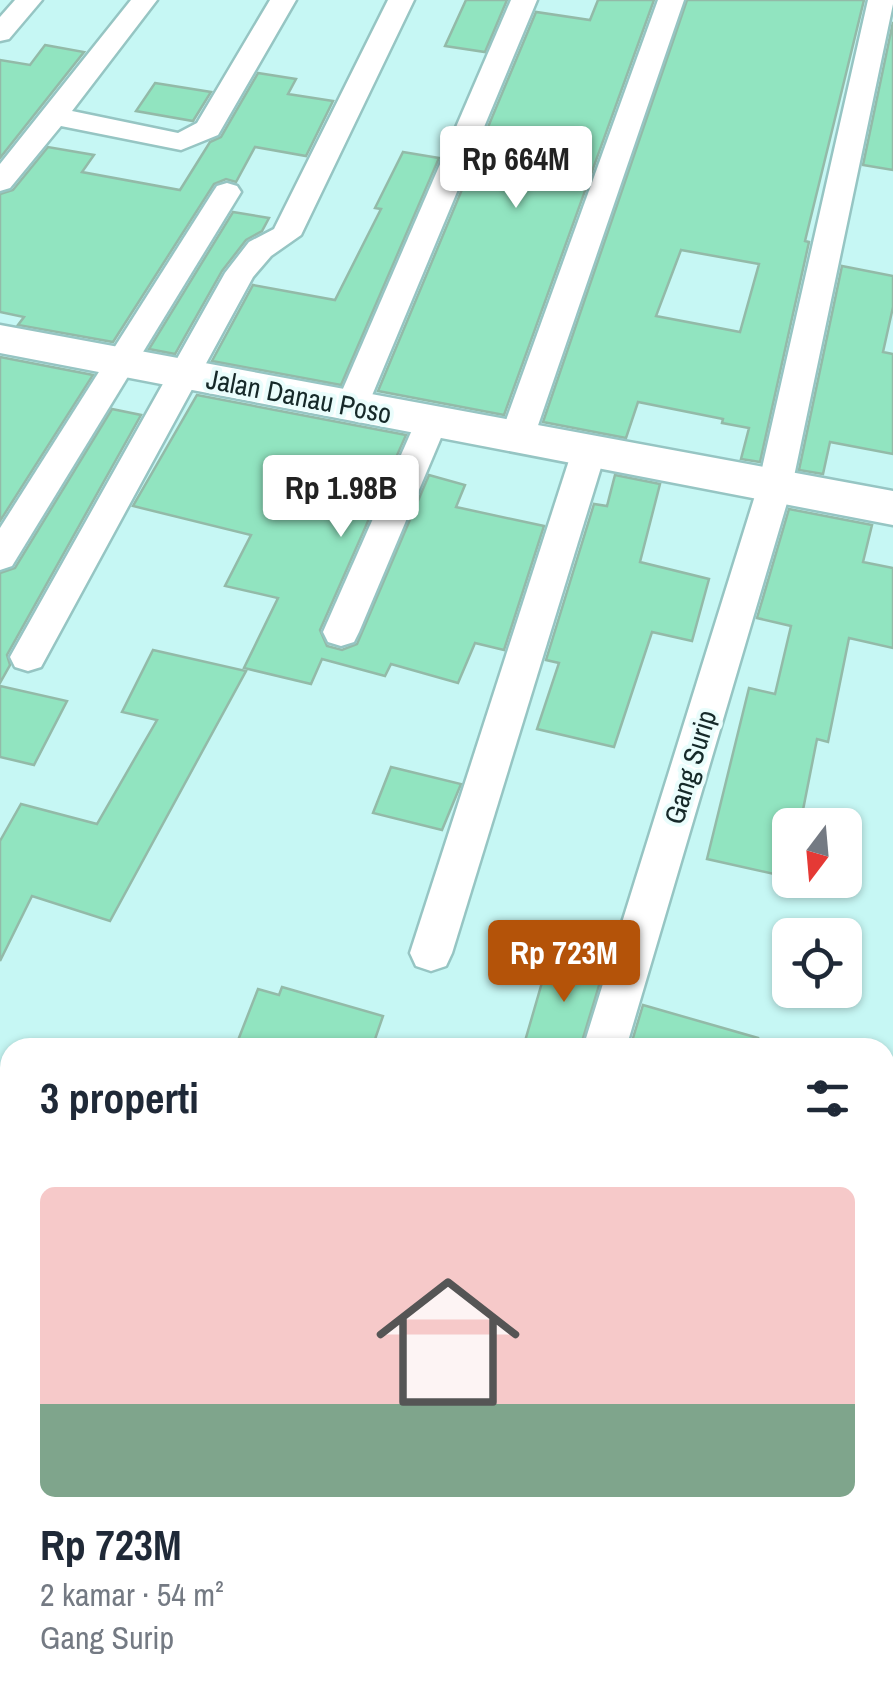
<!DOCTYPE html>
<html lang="id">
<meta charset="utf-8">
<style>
:root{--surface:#fff;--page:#f2f2f3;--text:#1f2937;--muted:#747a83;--accent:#b45309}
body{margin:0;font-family:"Archivo Narrow",sans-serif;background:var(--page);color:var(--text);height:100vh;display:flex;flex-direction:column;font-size:38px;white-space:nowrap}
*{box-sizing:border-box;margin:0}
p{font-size:32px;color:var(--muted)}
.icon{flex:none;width:55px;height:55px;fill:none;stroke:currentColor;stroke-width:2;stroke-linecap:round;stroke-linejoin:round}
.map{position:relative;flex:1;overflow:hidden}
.sheet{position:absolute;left:0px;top:1038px;width:895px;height:672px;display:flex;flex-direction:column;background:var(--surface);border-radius:30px 30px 0 0;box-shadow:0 2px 8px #0004}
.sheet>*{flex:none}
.needle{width:65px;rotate:196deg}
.tools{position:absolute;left:772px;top:808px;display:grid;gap:20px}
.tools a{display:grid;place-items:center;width:90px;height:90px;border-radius:15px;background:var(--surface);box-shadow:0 2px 8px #0004;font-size:50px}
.price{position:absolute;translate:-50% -85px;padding:0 22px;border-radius:10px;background:#fff;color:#222;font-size:32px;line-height:65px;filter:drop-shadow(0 2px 5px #0008)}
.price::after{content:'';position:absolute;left:50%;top:60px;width:30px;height:22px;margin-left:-15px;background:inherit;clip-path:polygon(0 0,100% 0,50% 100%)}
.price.current{background:var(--accent);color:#fff}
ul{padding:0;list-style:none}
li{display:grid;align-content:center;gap:20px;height:530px;padding:0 40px}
li span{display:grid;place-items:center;height:310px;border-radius:15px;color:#555}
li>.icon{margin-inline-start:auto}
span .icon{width:180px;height:180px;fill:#fffc;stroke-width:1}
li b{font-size:42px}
h2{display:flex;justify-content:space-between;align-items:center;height:120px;padding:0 40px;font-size:42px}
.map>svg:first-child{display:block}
</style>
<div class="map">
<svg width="893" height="1708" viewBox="0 0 893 1708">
<rect width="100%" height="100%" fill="#c6f7f4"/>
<g fill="#91e4c0" stroke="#93baa8" stroke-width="2.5" fill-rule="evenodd">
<polygon points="466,0 507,0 485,52 445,46"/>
<polygon points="598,0 654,0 504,415 378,391 536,12 590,20"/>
<path d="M 687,0 L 864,0 L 805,241 L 809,242 L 760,462 L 741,459 L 749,428 L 722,423 L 723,419 L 638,402 L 626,438 L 543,422 ZM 681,250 L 759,264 L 740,332 L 656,316 Z"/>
<polygon points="893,22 893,170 863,165"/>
<polygon points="45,45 84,52 0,158 0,60 30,65"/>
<polygon points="258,73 296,79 288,94 333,101 306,156 255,147 236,182 226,179 214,184 113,342 18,325 24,317 0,312 0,194 13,190 48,147 94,155 82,172 180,190 210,142 221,137"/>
<polygon points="155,83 211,92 193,121 136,111"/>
<polygon points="403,152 439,158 341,385 212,361 253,285 335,300 381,209 375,208"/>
<polygon points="233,212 269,218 262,231 246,240 222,271 175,354 149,349"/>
<polygon points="842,266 893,276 893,307 883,352 893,354 893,454 830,442 823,474 799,470"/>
<polygon points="0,357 93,375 0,521"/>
<polygon points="197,395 406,435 320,630 327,646 342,650 357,644 429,475 465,485 456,507 544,526 504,650 475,643 458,683 391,664 385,676 322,659 311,684 244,668 278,598 225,586 251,535 133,506"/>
<polygon points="112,409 141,415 7,655 10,665 0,683 0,573 15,568"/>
<polygon points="615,475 660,484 640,562 709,579 692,641 652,632 614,747 537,729 559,663 546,660 594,504 607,506"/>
<polygon points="789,509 872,525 863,562 893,568 893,648 849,638 828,742 817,739 800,825 790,825 783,876 707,859 749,688 775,694 791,626 757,618"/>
<polygon points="153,650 246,671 110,921 32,896 0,961 0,841 21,804 97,824 157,720 122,712"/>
<polygon points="0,686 67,701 34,765 0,757"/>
<polygon points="391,767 461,784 442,830 373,813"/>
<polygon points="550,955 604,969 580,1048 523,1048"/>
<polygon points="282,987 383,1016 372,1048 235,1048 258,989 279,995"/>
<polygon points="643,1005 758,1038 756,1048 630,1048"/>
</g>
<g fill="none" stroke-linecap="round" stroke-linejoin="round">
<defs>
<g id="street">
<polygon points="15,0 42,0 9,39 0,41 0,17"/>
<polygon points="131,0 157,0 72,111 178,133 197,123 270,0 296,0 218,135 181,150 61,126 10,188 0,191 0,164"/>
<polygon points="388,0 414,0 301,235 271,256 253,277 41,667 28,671 15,667 10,657 225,273 249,242 274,229"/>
<polygon points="511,0 537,0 368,405 363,413 352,416 341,413 336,405"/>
<polygon points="658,0 684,0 534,437 529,445 517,448 505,445 500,437"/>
<polygon points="868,0 893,0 893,4 792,486 626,1048 583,1048 758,486"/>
<polygon points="227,183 237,186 241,192 12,566 0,570 0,528 213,192 217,186"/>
<polygon points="432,410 444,413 448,421 359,632 354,642 341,646 328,642 323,632 416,421 420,413"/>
<polygon points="589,439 601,443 606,451 452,953 446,966 431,971 416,966 410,953 572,451 577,443"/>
</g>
<polygon id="secondary" points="0,325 893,491 893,525 0,353"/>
</defs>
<use href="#street" stroke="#96c5c3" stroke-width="5"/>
<use href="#secondary" stroke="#96c5c3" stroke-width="5"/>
<use href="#street" fill="#fff" fill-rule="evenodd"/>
<use href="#secondary" fill="#fff" fill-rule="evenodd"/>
</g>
<g text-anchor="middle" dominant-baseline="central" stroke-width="8" stroke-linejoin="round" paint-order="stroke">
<g font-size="28" fill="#162929" stroke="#eafdfc">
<text transform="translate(299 396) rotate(11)">Jalan Danau Poso</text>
<text transform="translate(690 767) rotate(-73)">Gang Surip</text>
</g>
</g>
</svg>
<div class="tools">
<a><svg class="needle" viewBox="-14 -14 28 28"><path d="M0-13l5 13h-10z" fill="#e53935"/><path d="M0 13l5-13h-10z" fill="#747a83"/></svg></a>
<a><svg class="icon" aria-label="locate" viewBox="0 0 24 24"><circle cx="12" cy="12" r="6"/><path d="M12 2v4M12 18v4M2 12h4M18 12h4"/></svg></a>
</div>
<b class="price" style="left:516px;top:211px">Rp 664M</b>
<b class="price" style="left:341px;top:540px">Rp 1.98B</b>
<b class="price current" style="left:564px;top:1005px">Rp 723M</b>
<section class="sheet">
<h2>3 properti<svg class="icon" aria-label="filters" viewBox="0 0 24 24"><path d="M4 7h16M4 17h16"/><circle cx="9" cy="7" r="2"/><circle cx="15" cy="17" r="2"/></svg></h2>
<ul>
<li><span style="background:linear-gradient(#f6c9c9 70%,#7fa58c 0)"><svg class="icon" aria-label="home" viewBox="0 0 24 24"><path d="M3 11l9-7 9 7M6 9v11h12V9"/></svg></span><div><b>Rp 723M</b><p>2 kamar · 54 m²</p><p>Gang Surip</p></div></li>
</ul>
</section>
</div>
